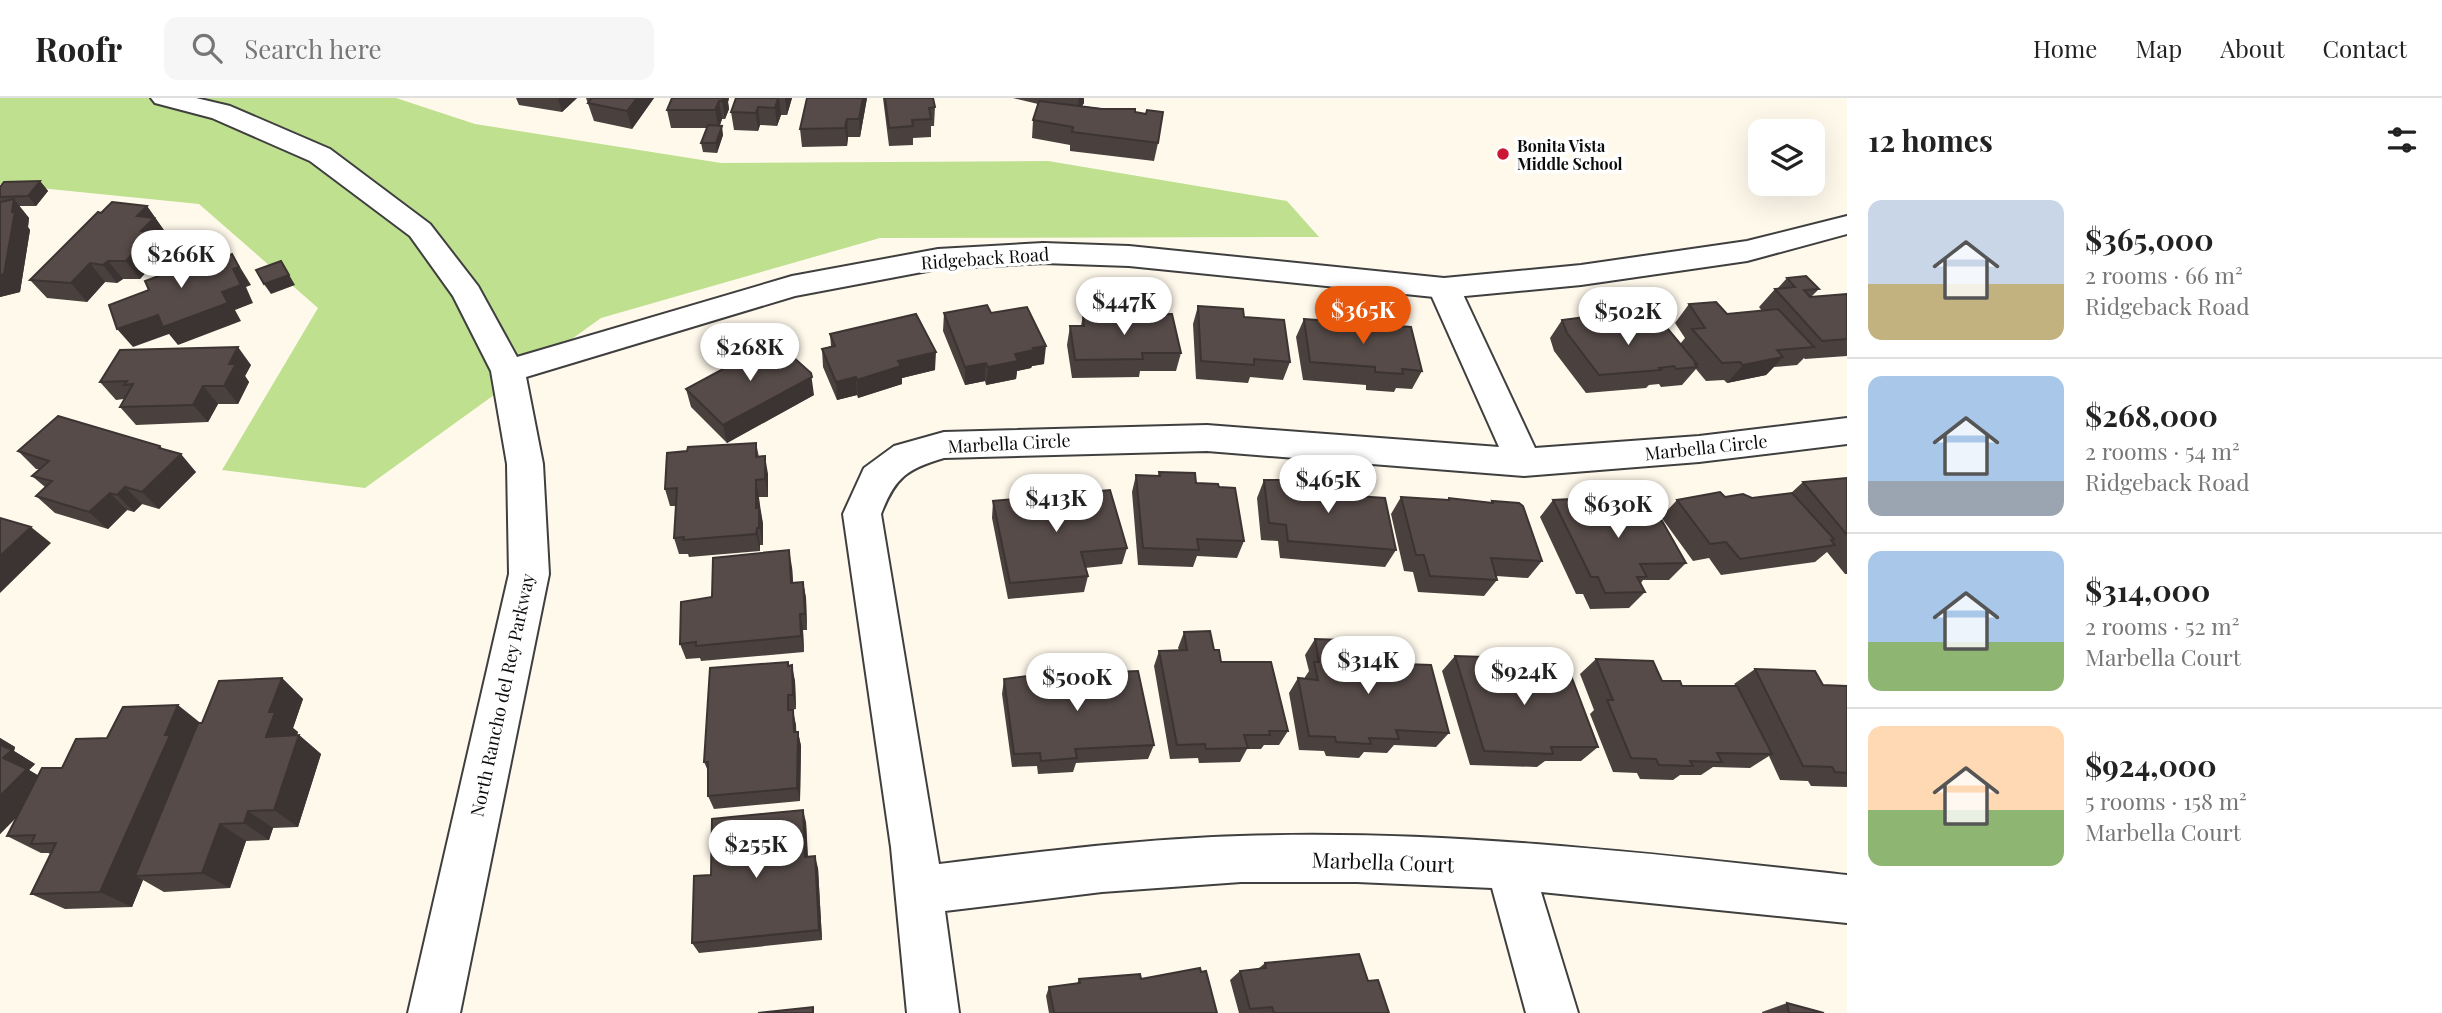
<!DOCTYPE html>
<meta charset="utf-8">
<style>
:root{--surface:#fff;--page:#f6f6f6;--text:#222;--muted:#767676;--line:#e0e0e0;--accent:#ea580c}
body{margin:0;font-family:"Playfair Display",serif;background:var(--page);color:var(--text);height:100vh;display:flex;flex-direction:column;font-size:26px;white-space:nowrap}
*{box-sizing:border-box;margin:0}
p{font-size:23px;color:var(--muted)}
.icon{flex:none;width:38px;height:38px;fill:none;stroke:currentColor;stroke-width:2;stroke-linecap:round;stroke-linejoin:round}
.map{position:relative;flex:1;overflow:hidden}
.drawer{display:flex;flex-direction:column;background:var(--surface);width:595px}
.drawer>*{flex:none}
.buttons{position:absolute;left:1748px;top:21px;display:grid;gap:14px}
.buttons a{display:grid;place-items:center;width:77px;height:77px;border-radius:14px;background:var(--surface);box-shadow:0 7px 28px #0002;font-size:35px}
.price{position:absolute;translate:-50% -60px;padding:0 16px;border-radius:24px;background:#fff;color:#222;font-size:23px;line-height:46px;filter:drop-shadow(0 2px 4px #0008)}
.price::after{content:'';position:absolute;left:50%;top:42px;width:21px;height:16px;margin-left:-10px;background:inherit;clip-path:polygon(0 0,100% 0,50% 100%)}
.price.on{background:var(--accent);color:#fff}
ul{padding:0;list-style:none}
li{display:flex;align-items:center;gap:21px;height:175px;padding:0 21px}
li+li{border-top:2px solid var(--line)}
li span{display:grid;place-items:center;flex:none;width:196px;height:140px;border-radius:14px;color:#555}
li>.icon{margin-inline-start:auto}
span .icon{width:84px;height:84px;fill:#fffc;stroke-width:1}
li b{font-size:30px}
h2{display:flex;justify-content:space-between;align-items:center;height:84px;padding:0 21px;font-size:30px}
header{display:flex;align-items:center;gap:42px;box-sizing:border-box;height:98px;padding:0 35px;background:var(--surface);border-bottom:2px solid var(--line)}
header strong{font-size:33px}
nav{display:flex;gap:38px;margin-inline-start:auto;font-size:24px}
.search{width:490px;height:63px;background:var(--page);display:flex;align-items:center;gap:18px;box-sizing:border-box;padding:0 24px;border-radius:14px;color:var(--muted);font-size:26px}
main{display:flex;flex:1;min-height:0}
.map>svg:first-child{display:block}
</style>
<header>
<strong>Roofr</strong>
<div class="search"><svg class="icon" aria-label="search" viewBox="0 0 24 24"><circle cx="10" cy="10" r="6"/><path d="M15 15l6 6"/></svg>Search here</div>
<nav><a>Home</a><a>Map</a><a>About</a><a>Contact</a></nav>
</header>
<main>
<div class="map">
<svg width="1847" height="915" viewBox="0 0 1847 915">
<rect width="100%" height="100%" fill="#fff9ec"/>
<polygon fill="#bee08f" points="0,0 396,0 475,26 721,65 1048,63 1287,103 1319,139 880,140 601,220 365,390 222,372 318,210 199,106 0,86"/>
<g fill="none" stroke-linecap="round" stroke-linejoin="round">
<defs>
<path id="minor" d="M 1444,180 L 1455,183 L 1460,190 L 1535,350 L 1699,338 L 1847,320 L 1847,346 L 1699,364 L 1524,378 L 1207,353 L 944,360 C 906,371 895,380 881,416 L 939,766 C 1039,754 1139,741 1240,738 C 1443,731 1646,755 1847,777 L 1847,825 L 1541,794 L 1578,915 L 1526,915 L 1492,790 L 1357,784 L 1241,784 L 1102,794 L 945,813 L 959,915 L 907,915 L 891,749 L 843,416 L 864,370 L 894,348 L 944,334 L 1207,327 L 1499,349 L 1428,190 L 1433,183 Z"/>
<polygon id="tertiary" points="151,0 196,0 230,8 330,51 430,126 478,188 517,259 792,178 938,151 1043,145 1129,148 1444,180 1581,167 1747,143 1847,118 1847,136 1747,163 1581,187 1444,200 1129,168 1043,165 938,171 795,198 526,279 543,366 549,476 460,915 408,915 509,476 507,366 491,273 453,198 410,138 310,63 212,20 155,5"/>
</defs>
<use href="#minor" stroke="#3f3f3f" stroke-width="4"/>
<use href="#tertiary" stroke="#3f3f3f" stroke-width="4"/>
<use href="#minor" fill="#fff" fill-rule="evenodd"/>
<use href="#tertiary" fill="#fff" fill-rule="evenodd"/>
</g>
<g fill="#4a403e">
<polygon points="516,0 577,0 562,14 519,7"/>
<polygon points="586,0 654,0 632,31 594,23"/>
<polygon points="729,0 728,4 729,11 725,21 722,21 720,27 723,37 717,55 703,54 701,45 707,30 671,30 667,12"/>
<polygon points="736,0 792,0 787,17 781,17 777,28 760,27 758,33 734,32 731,14"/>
<polygon points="807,0 867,0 860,39 848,39 847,48 802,49 800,31"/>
<polygon points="883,0 933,0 935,9 934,28 931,28 931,39 913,40 913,47 889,48"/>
<polygon points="1013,0 1084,0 1084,5 1082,8 1135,14 1158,45 1154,63 1070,53 1070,47 1032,40 1033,22 1038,6"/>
<polygon points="40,83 48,93 36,108 19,108 29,120 28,129 30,132 20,194 0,199 0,89"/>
<polygon points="147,108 168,138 161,145 166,152 140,181 123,181 117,185 105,184 87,204 47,200 30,182 101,115"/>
<polygon points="1787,180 1819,191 1811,199 1847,196 1847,258 1805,261 1804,260 1797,267 1774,269 1766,277 1727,285 1724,282 1706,283 1696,271 1682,287 1661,289 1659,286 1649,287 1646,290 1586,295 1554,253 1550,240 1562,222 1594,230 1680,246 1685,240 1675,225 1689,206 1727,216 1762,213 1759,209 1775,191 1778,190"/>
<polygon points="1198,208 1244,219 1290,264 1283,282 1250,279 1248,285 1196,281 1193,226"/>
<polygon points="944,215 991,215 1044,266 1032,268 1031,270 1017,273 1016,281 986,287 985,283 965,287 943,233"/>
<polygon points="1083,217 1181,255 1176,273 1140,273 1139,279 1072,280 1067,247 1070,228 1081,228"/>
<polygon points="1304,221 1422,273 1412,291 1396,290 1394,294 1366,292 1366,287 1303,282 1296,239"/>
<polygon points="830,236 935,272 902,280 902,286 858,300 857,297 837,302 823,269 822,251 831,248"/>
<polygon points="251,267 245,278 249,284 238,306 218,306 208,324 136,327 120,309 124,301 116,302 100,284"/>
<polygon points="686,291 814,297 727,345 691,309"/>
<polygon points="756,345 759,359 768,376 768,399 759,399 760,411 763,426 763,447 760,447 760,453 689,459 688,456 679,456 674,440 676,408 670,408 665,391 687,353"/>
<polygon points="163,351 196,374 159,411 142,406 134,414 127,412 108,431 55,415 36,398 45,389 32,378 39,371 36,371 18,353"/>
<polygon points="1159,374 1196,385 1219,389 1244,443 1237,460 1197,458 1193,469 1138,467 1132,394 1136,377 1158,378"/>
<polygon points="1847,380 1847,476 1845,476 1827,454 1815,464 1721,477 1709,460 1693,463 1661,419 1677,402 1725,399 1752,400 1790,396 1803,384"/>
<polygon points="1264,382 1315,389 1341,397 1396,452 1385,469 1280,460 1278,443 1261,442 1257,400"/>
<polygon points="1401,399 1447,402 1449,400 1490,405 1492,403 1542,463 1528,480 1496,478 1497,482 1484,498 1418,494 1413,474 1404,473 1391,416"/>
<polygon points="1553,402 1615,407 1686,465 1669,482 1643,482 1641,485 1645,494 1629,510 1590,511 1583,496 1576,496 1540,419"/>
<polygon points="993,403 1127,450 1122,466 1085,470 1088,478 1084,494 1008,501 992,420"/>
<polygon points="792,469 793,485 803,484 806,500 807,532 803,532 804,554 701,563 700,560 686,561 680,546 712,499"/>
<polygon points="1184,534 1214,552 1221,564 1288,633 1279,647 1264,647 1261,651 1247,651 1240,664 1199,665 1198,660 1170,661 1154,568 1159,553 1179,552 1178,550"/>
<polygon points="1315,541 1376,565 1449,635 1436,649 1394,647 1387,655 1364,654 1359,660 1326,658 1324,653 1299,652 1289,595 1298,580 1305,581 1305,579 1309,573 1305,557"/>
<polygon points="1455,558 1518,573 1598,649 1581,663 1545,663 1537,669 1470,667 1442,573"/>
<polygon points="1596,561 1662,583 1682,588 1736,588 1734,586 1755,571 1823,587 1847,588 1847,689 1811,688 1808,683 1780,682 1769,658 1750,670 1713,669 1701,677 1680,677 1673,682 1640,681 1637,675 1613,674 1590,616 1594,612 1580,576"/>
<polygon points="788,564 795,583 796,611 791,612 796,627 796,634 798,634 801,648 800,703 714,711 708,698 708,673 704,664"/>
<polygon points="282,580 303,601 293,630 298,634 297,637 299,637 321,656 298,729 273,730 269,742 246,743 230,790 164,794 143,782 132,809 65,811 31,796 51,756 48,755 41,755 7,738 18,718 0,736 0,640 15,649 14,653 35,666 29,672 38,678 62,670 107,640 202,625"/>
<polygon points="1004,581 1154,647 1148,661 1076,665 1073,674 1038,676 1037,668 1012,669 1002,596"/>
<polygon points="806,724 808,758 818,770 822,842 699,855 692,845 711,777"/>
<polygon points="1265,865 1368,883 1389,915 1239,915 1230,882 1240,873 1258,871"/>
<polygon points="1201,874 1217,915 1049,915 1046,898 1049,889 1077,886 1079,881 1141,881"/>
<polygon points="1787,905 1824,915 1762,915 1762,914"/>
</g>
<g fill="#3c3432">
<polygon points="558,0 577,0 562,14"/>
<polygon points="637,0 654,0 632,31 627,13"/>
<polygon points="723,0 729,0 728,4 729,11 725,21 722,3"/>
<polygon points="779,0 781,17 777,28 775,10"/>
<polygon points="785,0 792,0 787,17"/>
<polygon points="863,0 867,0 860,39 859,21"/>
<polygon points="1079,0 1084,0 1084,5 1077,15"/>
<polygon points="719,3 722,21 719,30 715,12"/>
<polygon points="758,9 760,27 758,33 756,15"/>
<polygon points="847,21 848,39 847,48 845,30"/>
<polygon points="722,28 723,37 717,55 716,45"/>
<polygon points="40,83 48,93 36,108 28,98"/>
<polygon points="14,101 29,120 28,129 30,132 20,194 0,199 0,177"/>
<polygon points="147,108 168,138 161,145 166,152 140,181 126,163 137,118"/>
<polygon points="219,147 231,165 232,156 251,187 246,189 253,205 235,212 241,223 178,247 169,236 133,249 117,231 222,194 224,159"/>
<polygon points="108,163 123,181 117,185 103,167"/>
<polygon points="281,163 295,187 271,196 264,186"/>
<polygon points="90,165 105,184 87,204 71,185"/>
<polygon points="1046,248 1044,266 1032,268 1031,270 1017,273 1016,281 986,287 988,269 1015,256 1033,250"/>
<polygon points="238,249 251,267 245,278 249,284 238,306 224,288 229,266"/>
<polygon points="936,254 935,272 902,280 902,286 858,300 857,282 898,263"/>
<polygon points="1783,259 1766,277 1727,285 1743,267"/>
<polygon points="986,265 985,283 965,287 965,269"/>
<polygon points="811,275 814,297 727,345 723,327"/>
<polygon points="856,279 857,297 837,302 836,284"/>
<polygon points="203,288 218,306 208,324 193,307"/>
<polygon points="160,348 174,363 181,356 196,374 159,411 142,394 159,350"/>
<polygon points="765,358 768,376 768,399 765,381"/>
<polygon points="756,382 763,426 763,447 756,410"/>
<polygon points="125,389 142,406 134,414 117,397"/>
<polygon points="110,395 127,412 108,431 89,414"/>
<polygon points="31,429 51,445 0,495 0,458"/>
<polygon points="757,430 760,447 760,453 756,436"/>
<polygon points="789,452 792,469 794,501 791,485"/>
<polygon points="803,484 806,500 807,532 805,516"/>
<polygon points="800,516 803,532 804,554 801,538"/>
<polygon points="792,567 795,583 796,611 793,597"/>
<polygon points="282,580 303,601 293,630 298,634 289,658 266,639 269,614"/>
<polygon points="178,607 203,627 135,778 143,782 132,809 100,794"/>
<polygon points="793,612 796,627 797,648 794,634"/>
<polygon points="798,634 801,648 800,703 797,690"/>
<polygon points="299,637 321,656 298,729 274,712"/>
<polygon points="0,640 15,649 14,653 35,666 29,672 50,684 0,736"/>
<polygon points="803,712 806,724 808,771 805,759"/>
<polygon points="248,713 273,730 269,742 244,725"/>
<polygon points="220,726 246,743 230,790 202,775"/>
<polygon points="815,758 818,770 822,842 819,832"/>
</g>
<g fill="#564b48" stroke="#3c3432" stroke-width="2">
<polygon points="592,0 637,0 627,13 588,5"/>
<polygon points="672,0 723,0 722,3 719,3 715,12 667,12"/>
<polygon points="736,0 778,0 775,10 758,9 756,15 731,14"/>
<polygon points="807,0 863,0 859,21 847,21 845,30 800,31"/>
<polygon points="885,0 933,0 935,9 929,10 931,21 912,22 913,28 889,30"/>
<polygon points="1039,3 1102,11 1135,11 1135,14 1146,16 1147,12 1163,14 1158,45 1072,34 1073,29 1033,22"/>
<polygon points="708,27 722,28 716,45 701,45"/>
<polygon points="40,83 28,98 0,99 0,89 4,84"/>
<polygon points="14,101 12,114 15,113 4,176 0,177 0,104"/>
<polygon points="112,104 147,108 137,118 154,120 141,133 153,134 126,163 108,163 103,167 90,165 71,185 30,182 98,114 101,115"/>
<polygon points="219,147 224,159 232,156 239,169 233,171 241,187 222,194 228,205 163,229 158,217 117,231 109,207 149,192 145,183 167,175 163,166"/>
<polygon points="281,163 289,177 264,186 256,172"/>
<polygon points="1806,178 1819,191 1804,192 1810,199 1847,196 1847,241 1822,243 1775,191 1795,189 1787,180"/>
<polygon points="1716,204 1727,216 1778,211 1814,249 1777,252 1783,259 1743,267 1740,264 1722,265 1692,231 1705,230 1689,206"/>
<polygon points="987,207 991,215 1027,209 1046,248 1033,250 1034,252 1015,256 1018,263 988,269 986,265 965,269 944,215"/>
<polygon points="1198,208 1243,211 1244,219 1284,222 1290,264 1254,261 1254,267 1201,263"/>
<polygon points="916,216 936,254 898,263 901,268 857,282 856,279 836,284 822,251 835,248 830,236"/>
<polygon points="1172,216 1181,255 1142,255 1143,261 1075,262 1070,228 1084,228 1083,217"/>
<polygon points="1585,219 1594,230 1663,225 1697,266 1695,266 1697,269 1676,271 1674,268 1659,270 1661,272 1599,277 1567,235 1562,222"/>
<polygon points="1304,221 1411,229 1422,273 1402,271 1403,276 1375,274 1375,269 1310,264"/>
<polygon points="775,243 811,275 812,279 723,327 686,291"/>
<polygon points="238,249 229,266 236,266 224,288 203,288 193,307 120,309 133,286 124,287 127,283 100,284 120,252"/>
<polygon points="58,318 160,348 159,350 181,356 142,394 125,389 117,397 110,395 89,414 36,398 52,383 32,378 49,363 18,353"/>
<polygon points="756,345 756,359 765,358 765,381 756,382 756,410 759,409 759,430 757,430 756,436 683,442 684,439 674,440 677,390 665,391 667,355 687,353 688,349"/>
<polygon points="1159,374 1195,375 1196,385 1218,386 1219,389 1235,390 1244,443 1197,441 1199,452 1143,450 1136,377 1160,378"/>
<polygon points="1847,380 1847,437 1803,384"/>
<polygon points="1264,382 1314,382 1315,389 1339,390 1341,397 1385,400 1396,452 1288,443 1286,427 1269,425"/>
<polygon points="1110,392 1127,450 1081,454 1088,478 1010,485 993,403"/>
<polygon points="1720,394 1725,399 1743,396 1752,400 1792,395 1834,441 1831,442 1835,447 1740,461 1726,444 1710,446 1677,402"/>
<polygon points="1401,399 1449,402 1449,400 1493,405 1492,403 1519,405 1523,408 1542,463 1491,460 1497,482 1430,478 1424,457 1416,457"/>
<polygon points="1611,399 1615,407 1653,407 1686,465 1640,466 1647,479 1637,479 1645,494 1605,495 1598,479 1591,479 1553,402"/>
<polygon points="0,420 31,429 0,458"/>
<polygon points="789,452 791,485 803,484 805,516 800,516 801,538 696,548 696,544 680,546 681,504 712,499 713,460"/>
<polygon points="1210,533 1214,552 1219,552 1221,564 1271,564 1288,633 1269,633 1270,637 1244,637 1248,650 1206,651 1205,646 1177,647 1159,553 1187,552 1184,534"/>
<polygon points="1315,541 1371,543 1376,565 1431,567 1449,635 1396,632 1399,641 1369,640 1371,646 1336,644 1335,639 1309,638 1298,580 1318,582 1314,564 1319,564"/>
<polygon points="1455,558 1514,560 1518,573 1570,575 1598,649 1551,649 1553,656 1484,653"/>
<polygon points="1596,561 1653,563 1662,583 1680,583 1682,588 1737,588 1772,656 1717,655 1722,664 1690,663 1693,668 1659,667 1656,661 1631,660 1607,602 1613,602"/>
<polygon points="788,564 788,568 792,567 793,597 788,597 788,612 793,612 794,634 798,634 797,690 708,698 708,664 704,664 710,570"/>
<polygon points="1755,571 1815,573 1823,587 1847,588 1847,675 1835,674 1832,669 1803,668"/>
<polygon points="1138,573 1154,647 1075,651 1077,660 1041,663 1040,655 1014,656 1004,581 1036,577"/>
<polygon points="282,580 269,614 275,614 266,639 299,637 274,712 248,713 244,725 220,726 202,775 135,778 198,625 202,625 219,583"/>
<polygon points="178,607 165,637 170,637 100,794 31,796 56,745 31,746 35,737 7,738 42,670 62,670 76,641 107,640 123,609"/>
<polygon points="0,647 12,652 3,660 27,671 0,698"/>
<polygon points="803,712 805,759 815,758 819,832 692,845 694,778 711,777 712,721"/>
<polygon points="1359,856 1368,883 1378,882 1389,915 1274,915 1272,909 1250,911 1240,873 1266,870 1265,865"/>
<polygon points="1200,870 1201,874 1206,873 1217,915 1054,915 1049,889 1080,885 1079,881 1140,876 1141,881"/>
<polygon points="1787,905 1824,915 1789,915"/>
<polygon points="813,909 813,915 758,915"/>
</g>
<circle fill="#cb1635" stroke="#fff" stroke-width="2.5" cx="1503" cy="56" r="7"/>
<g text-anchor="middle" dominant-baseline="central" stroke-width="7" stroke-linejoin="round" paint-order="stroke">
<g font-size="16" font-weight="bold" fill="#0c0c0c" stroke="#fff" text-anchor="start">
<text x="1517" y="47">Bonita Vista<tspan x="1517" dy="18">Middle School</tspan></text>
</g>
<g font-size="18" fill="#0c0c0c" stroke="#fff">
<text transform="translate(985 160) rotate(-4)">Ridgeback Road</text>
<text transform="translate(1009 345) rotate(-3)">Marbella Circle</text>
<text transform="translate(1706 349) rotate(-6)">Marbella Circle</text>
<text transform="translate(502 597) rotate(-78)">North Rancho del Rey Parkway</text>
</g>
<g font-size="21" fill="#0c0c0c" stroke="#fff">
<text transform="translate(1383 763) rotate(2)">Marbella Court</text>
</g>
</g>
</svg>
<div class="buttons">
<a><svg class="icon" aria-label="layers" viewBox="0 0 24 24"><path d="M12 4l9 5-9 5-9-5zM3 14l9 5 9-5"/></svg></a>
</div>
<b class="price" style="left:181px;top:192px">$266K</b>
<b class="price" style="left:1124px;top:239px">$447K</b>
<b class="price on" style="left:1363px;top:248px">$365K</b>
<b class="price" style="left:1628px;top:249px">$502K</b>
<b class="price" style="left:750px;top:285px">$268K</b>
<b class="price" style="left:1328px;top:417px">$465K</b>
<b class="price" style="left:1056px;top:436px">$413K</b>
<b class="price" style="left:1618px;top:442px">$630K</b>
<b class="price" style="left:1368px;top:598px">$314K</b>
<b class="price" style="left:1524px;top:609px">$924K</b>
<b class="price" style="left:1077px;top:615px">$500K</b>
<b class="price" style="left:756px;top:782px">$255K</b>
</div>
<section class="drawer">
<h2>12 homes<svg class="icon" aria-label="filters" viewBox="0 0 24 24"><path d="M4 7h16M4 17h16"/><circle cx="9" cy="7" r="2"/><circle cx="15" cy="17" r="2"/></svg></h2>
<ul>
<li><span style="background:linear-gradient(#c9d6e8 60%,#c2b280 0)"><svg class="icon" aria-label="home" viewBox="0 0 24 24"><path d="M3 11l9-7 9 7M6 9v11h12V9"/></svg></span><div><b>$365,000</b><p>2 rooms · 66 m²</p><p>Ridgeback Road</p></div></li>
<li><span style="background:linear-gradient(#a9c7e8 75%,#9aa5b1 0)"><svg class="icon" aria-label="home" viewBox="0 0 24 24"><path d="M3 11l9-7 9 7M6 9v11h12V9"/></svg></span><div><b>$268,000</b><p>2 rooms · 54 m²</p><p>Ridgeback Road</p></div></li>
<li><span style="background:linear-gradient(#a9c7e8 65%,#8fb573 0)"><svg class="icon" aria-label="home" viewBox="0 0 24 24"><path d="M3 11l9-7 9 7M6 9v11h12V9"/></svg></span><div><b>$314,000</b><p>2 rooms · 52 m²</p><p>Marbella Court</p></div></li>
<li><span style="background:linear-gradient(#ffd9b3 60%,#8fb573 0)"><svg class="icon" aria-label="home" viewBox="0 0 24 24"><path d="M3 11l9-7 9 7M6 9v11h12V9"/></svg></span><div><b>$924,000</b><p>5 rooms · 158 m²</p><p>Marbella Court</p></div></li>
</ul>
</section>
</main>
